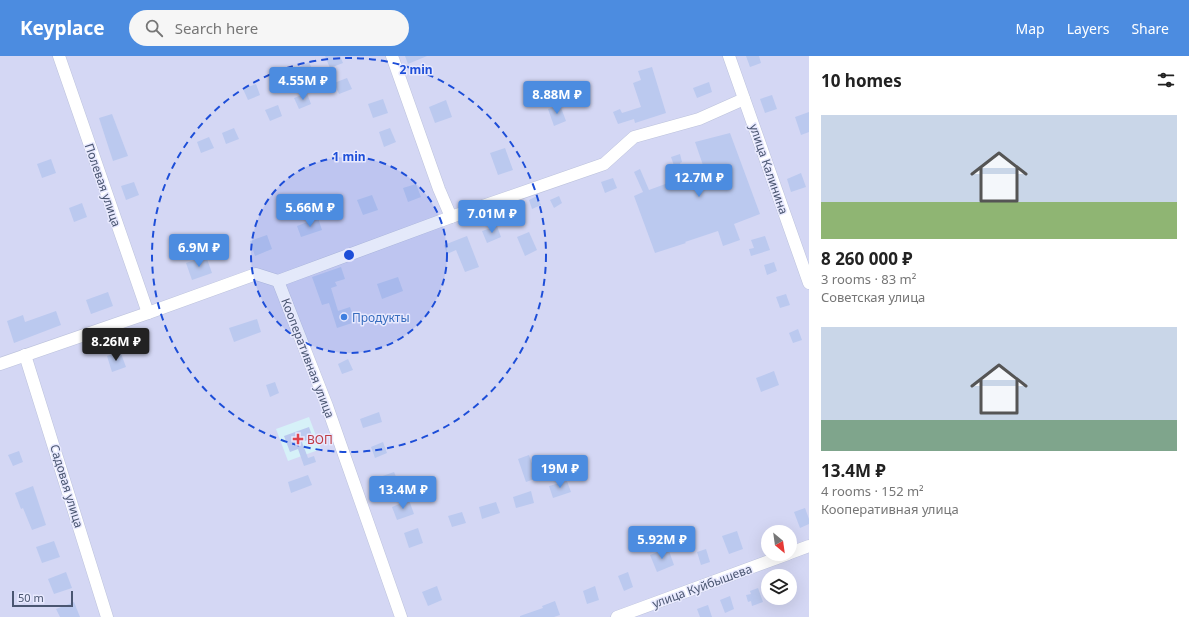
<!DOCTYPE html>
<meta charset="utf-8">
<style>
:root{--surface:#fff;--page:#f6f6f6;--text:#222;--muted:#767676;--accent:#4c8ce0}
body{margin:0;font-family:"Noto Sans",sans-serif;background:var(--page);color:var(--text);height:100vh;display:flex;flex-direction:column;font-size:15px;white-space:nowrap}
*{box-sizing:border-box;margin:0}
p{font-size:13px;color:var(--muted)}
.icon{flex:none;width:22px;height:22px;fill:none;stroke:currentColor;stroke-width:2;stroke-linecap:round;stroke-linejoin:round}
.map{position:relative;flex:1;overflow:hidden}
.sheet{display:flex;flex-direction:column;background:var(--surface);width:380px}
.sheet>*{flex:none}
.needle{width:26px;rotate:151deg}
.buttons{position:absolute;left:761px;top:469px;display:grid;gap:8px}
.buttons a{display:grid;place-items:center;width:36px;height:36px;border-radius:50%;background:var(--surface);box-shadow:0 4px 16px #0002;font-size:20px}
.scale{position:absolute;left:12px;bottom:10px;width:61px;box-sizing:border-box;padding-left:4px;border:2px solid #4a5671;border-top:0;font-size:11px;line-height:14px;white-space:nowrap;color:#4a5671;-webkit-text-stroke:3px #e8e9fe;paint-order:stroke}
.price{position:absolute;translate:-50% -34px;padding:0 9px;border-radius:4px;background:var(--accent);color:#fff;font-size:13px;line-height:26px;filter:drop-shadow(0 1px 2px #0008)}
.price::after{content:'';position:absolute;left:50%;top:24px;width:12px;height:9px;margin-left:-6px;background:inherit;clip-path:polygon(0 0,100% 0,50% 100%)}
.price.active{background:#222;color:#fff}
ul{padding:0;list-style:none}
li{display:grid;align-content:center;gap:8px;height:212px;padding:0 12px}
li span{display:grid;place-items:center;height:124px;border-radius:0px;color:#555}
li>.icon{margin-inline-start:auto}
span .icon{width:72px;height:72px;fill:#fffc;stroke-width:1}
li b{font-size:17px}
h2{display:flex;justify-content:space-between;align-items:center;height:48px;padding:0 12px;font-size:17px}
header{display:flex;align-items:center;gap:24px;box-sizing:border-box;height:56px;padding:0 20px;background:var(--accent);color:#fff}
header strong{font-size:19px}
nav{display:flex;gap:22px;margin-inline-start:auto;font-size:14px}
.search{width:280px;height:36px;background:var(--page);display:flex;align-items:center;gap:10px;box-sizing:border-box;padding:0 14px;border-radius:22px;color:var(--muted);font-size:15px}
main{display:flex;flex:1;min-height:0}
.map>svg:first-child{display:block}
</style>
<header>
<strong>Keyplace</strong>
<div class="search"><svg class="icon" aria-label="search" viewBox="0 0 24 24"><circle cx="10" cy="10" r="6"/><path d="M15 15l6 6"/></svg>Search here</div>
<nav><a>Map</a><a>Layers</a><a>Share</a></nav>
</header>
<main>
<div class="map">
<svg width="809" height="561" viewBox="0 0 809 561">
<rect width="100%" height="100%" fill="#e2e3fb"/>
<path fill="#d4d7f4" fill-rule="evenodd" d="M 0,0 L 809,0 L 809,561 L 0,561 ZM 768,476 L 790,476 L 790,498 L 768,498 ZM 768,520 L 790,520 L 790,542 L 768,542 Z"/>
<polygon fill="#d6f1f8" points="309,361 321,393 288,405 276,373"/>
<g fill="#bbc9ef">
<polygon points="325,0 340,0 343,7 330,12"/>
<polygon points="405,0 427,0 408,8"/>
<polygon points="746,0 759,0 761,7 750,11"/>
<polygon points="309,6 314,17 302,23 297,12"/>
<polygon points="652,11 666,57 635,67 634,63 618,68 613,56 620,53 622,57 641,51 633,27 641,24 638,15"/>
<polygon points="282,18 286,29 274,34 269,23"/>
<polygon points="347,22 352,33 339,38 334,27"/>
<polygon points="709,26 712,36 697,42 693,32"/>
<polygon points="256,28 260,39 248,44 243,33"/>
<polygon points="307,37 311,48 299,53 294,42"/>
<polygon points="772,39 777,53 765,57 760,43"/>
<polygon points="383,43 388,57 373,62 368,48"/>
<polygon points="446,44 452,61 435,67 429,51"/>
<polygon points="278,49 282,60 270,65 265,54"/>
<polygon points="560,49 566,65 554,70 548,53"/>
<polygon points="809,56 809,76 801,79 795,61"/>
<polygon points="112,58 128,100 113,105 99,62"/>
<polygon points="234,72 239,83 226,88 222,77"/>
<polygon points="390,72 396,86 384,91 379,76"/>
<polygon points="730,77 760,158 734,168 740,184 723,190 718,175 685,186 686,187 655,197 634,140 643,136 634,116 640,113 649,134 668,127 667,125 678,121 671,101 680,98 682,106 680,107 685,119 704,112 695,86"/>
<polygon points="209,81 214,92 201,97 197,86"/>
<polygon points="505,92 513,114 498,119 490,97"/>
<polygon points="51,103 56,117 42,122 37,108"/>
<polygon points="801,117 806,131 791,136 787,123"/>
<polygon points="613,122 617,132 605,137 601,126"/>
<polygon points="134,126 139,139 126,144 121,130"/>
<polygon points="416,128 421,141 408,146 403,132"/>
<polygon points="372,139 378,154 363,159 357,144"/>
<polygon points="537,140 541,149 532,153 529,144"/>
<polygon points="559,140 562,147 554,152 550,144"/>
<polygon points="82,147 87,161 74,166 69,152"/>
<polygon points="318,162 322,174 301,181 297,170"/>
<polygon points="497,170 501,181 487,187 482,175"/>
<polygon points="529,176 537,194 525,200 517,181"/>
<polygon points="267,179 272,193 255,200 250,185"/>
<polygon points="467,180 479,211 465,216 456,194 447,198 444,189"/>
<polygon points="765,180 770,194 751,200 749,193 754,192 751,184"/>
<polygon points="206,200 212,217 192,224 186,207"/>
<polygon points="774,206 777,215 767,219 764,209"/>
<polygon points="341,211 345,223 335,226 337,230 331,232 338,255 350,251 355,266 337,272 329,247 322,249 312,221"/>
<polygon points="398,221 403,235 382,243 377,228"/>
<polygon points="108,236 113,250 91,258 86,244"/>
<polygon points="786,238 790,249 780,252 776,241"/>
<polygon points="56,255 61,269 14,287 7,265 23,259 25,266"/>
<polygon points="257,263 261,276 234,286 229,272"/>
<polygon points="798,273 802,284 793,287 789,277"/>
<polygon points="120,295 126,311 112,316 107,300"/>
<polygon points="348,303 353,314 342,318 338,308"/>
<polygon points="774,315 779,329 761,336 756,322"/>
<polygon points="275,326 279,337 270,341 266,329"/>
<polygon points="379,356 382,366 363,372 360,363"/>
<polygon points="309,371 313,382 302,386 308,402 314,400 316,406 304,410 298,393 290,396 284,380"/>
<polygon points="383,386 387,397 375,402 371,391"/>
<polygon points="19,395 23,406 13,410 8,399"/>
<polygon points="529,399 537,422 526,426 518,403"/>
<polygon points="394,416 400,430 382,436 377,422"/>
<polygon points="308,419 312,429 291,437 288,426"/>
<polygon points="567,425 571,436 553,442 549,430"/>
<polygon points="33,430 46,469 32,474 23,452 21,453 15,437"/>
<polygon points="531,435 534,447 516,452 513,441"/>
<polygon points="409,444 414,458 397,464 392,451"/>
<polygon points="496,446 500,457 482,463 479,451"/>
<polygon points="805,452 809,463 809,468 800,472 794,456"/>
<polygon points="462,456 466,467 452,471 448,460"/>
<polygon points="418,472 423,487 409,492 404,477"/>
<polygon points="737,475 743,493 729,498 722,480"/>
<polygon points="54,485 60,501 42,507 36,491"/>
<polygon points="668,492 674,509 657,516 650,499"/>
<polygon points="706,493 710,506 701,509 697,496"/>
<polygon points="66,516 72,532 54,538 48,523"/>
<polygon points="628,516 633,531 624,535 618,520"/>
<polygon points="437,530 442,544 428,550 422,536"/>
<polygon points="595,530 599,544 587,548 583,535"/>
<polygon points="758,532 763,546 752,550 751,545 748,546 746,539 751,538 750,535"/>
<polygon points="730,540 734,553 725,557 720,544"/>
<polygon points="555,545 560,559 554,561 520,561 520,560 543,552 542,550"/>
<polygon points="74,546 80,561 60,561 56,553"/>
<polygon points="708,549 712,561 700,561 697,553"/>
</g>
<g fill="none" stroke-linecap="round" stroke-linejoin="round">
<defs>
<g id="minor">
<polyline points="59,0 148,257"/>
<polyline points="392,0 439,133 451,161"/>
<polyline points="729,0 809,227"/>
<polyline points="278,225 327,350 401,561"/>
<polyline points="25,299 107,561"/>
<polyline points="0,308 148,257 256,218 278,225 451,161 604,108 634,81 699,63 744,43"/>
<polyline points="790,497 809,490"/>
<polyline points="617,561 788,498"/>
</g>
</defs>
<use href="#minor" stroke="#bcc2dc" stroke-width="13"/>
<use href="#minor" stroke="#fff" stroke-width="12"/>
</g>
<circle cx="349" cy="199" r="98" fill="#1d4ed8" fill-opacity=".12"/>
<g fill="none" stroke="#1d4ed8" stroke-width="2" stroke-dasharray="7 5">
<circle cx="349" cy="199" r="98"/>
<circle cx="349" cy="199" r="197"/>
</g>
<circle fill="#3f7fe0" stroke="#e8e9fe" stroke-width="1.5" cx="344" cy="261" r="4"/>
<path fill="#e0444e" stroke="#e8e9fe" stroke-width="1.5" d="M296 377h4v4h4v4h-4v4h-4v-4h-4v-4h4z"/>
<g text-anchor="middle" dominant-baseline="central" stroke-width="3" stroke-linejoin="round" paint-order="stroke">
<g font-size="12" fill="#4a5671" stroke="#e8e9fe">
<text transform="translate(769 113) rotate(71)">улица Калинина</text>
<text transform="translate(103 129) rotate(71)">Полевая улица</text>
<text transform="translate(308 302) rotate(69)">Кооперативная улица</text>
<text transform="translate(67 430) rotate(73)">Садовая улица</text>
<text transform="translate(702 530) rotate(-20)">улица Куйбышева</text>
</g>
<g font-size="12" fill="#366cbe" stroke="#e8e9fe" text-anchor="start">
<text x="352" y="261">Продукты</text>
</g>
<g font-size="12" fill="#be3a42" stroke="#e8e9fe" text-anchor="start">
<text x="307" y="383">ВОП</text>
</g>
</g>
<circle cx="349" cy="199" r="6" fill="#1d4ed8" stroke="#e8e9fe" stroke-width="2"/>
<g font-size="12" text-anchor="middle" font-weight="bold" fill="#1d4ed8" stroke="#e8e9fe" stroke-width="3" stroke-linejoin="round" paint-order="stroke">
<text x="416" y="18">2 min</text>
<text x="349" y="105">1 min</text>
</g>
</svg>
<div class="buttons">
<a><svg class="needle" viewBox="-14 -14 28 28"><path d="M0-13l5 13h-10z" fill="#e53935"/><path d="M0 13l5-13h-10z" fill="#767676"/></svg></a>
<a><svg class="icon" aria-label="layers" viewBox="0 0 24 24"><path d="M12 4l9 5-9 5-9-5zM3 14l9 5 9-5"/></svg></a>
</div>
<div class="scale">50 m</div>
<b class="price" style="left:303px;top:45px">4.55M ₽</b>
<b class="price" style="left:557px;top:59px">8.88M ₽</b>
<b class="price" style="left:699px;top:142px">12.7M ₽</b>
<b class="price" style="left:310px;top:172px">5.66M ₽</b>
<b class="price" style="left:492px;top:178px">7.01M ₽</b>
<b class="price" style="left:199px;top:212px">6.9M ₽</b>
<b class="price active" style="left:116px;top:306px">8.26M ₽</b>
<b class="price" style="left:560px;top:433px">19M ₽</b>
<b class="price" style="left:403px;top:454px">13.4M ₽</b>
<b class="price" style="left:662px;top:504px">5.92M ₽</b>
</div>
<section class="sheet">
<h2>10 homes<svg class="icon" aria-label="filters" viewBox="0 0 24 24"><path d="M4 7h16M4 17h16"/><circle cx="9" cy="7" r="2"/><circle cx="15" cy="17" r="2"/></svg></h2>
<ul>
<li><span style="background:linear-gradient(#c9d6e8 70%,#8fb573 0)"><svg class="icon" aria-label="home" viewBox="0 0 24 24"><path d="M3 11l9-7 9 7M6 9v11h12V9"/></svg></span><div><b>8 260 000 ₽</b><p>3 rooms · 83 m²</p><p>Советская улица</p></div></li>
<li><span style="background:linear-gradient(#c9d6e8 75%,#7fa58c 0)"><svg class="icon" aria-label="home" viewBox="0 0 24 24"><path d="M3 11l9-7 9 7M6 9v11h12V9"/></svg></span><div><b>13.4M ₽</b><p>4 rooms · 152 m²</p><p>Кооперативная улица</p></div></li>
</ul>
</section>
</main>
